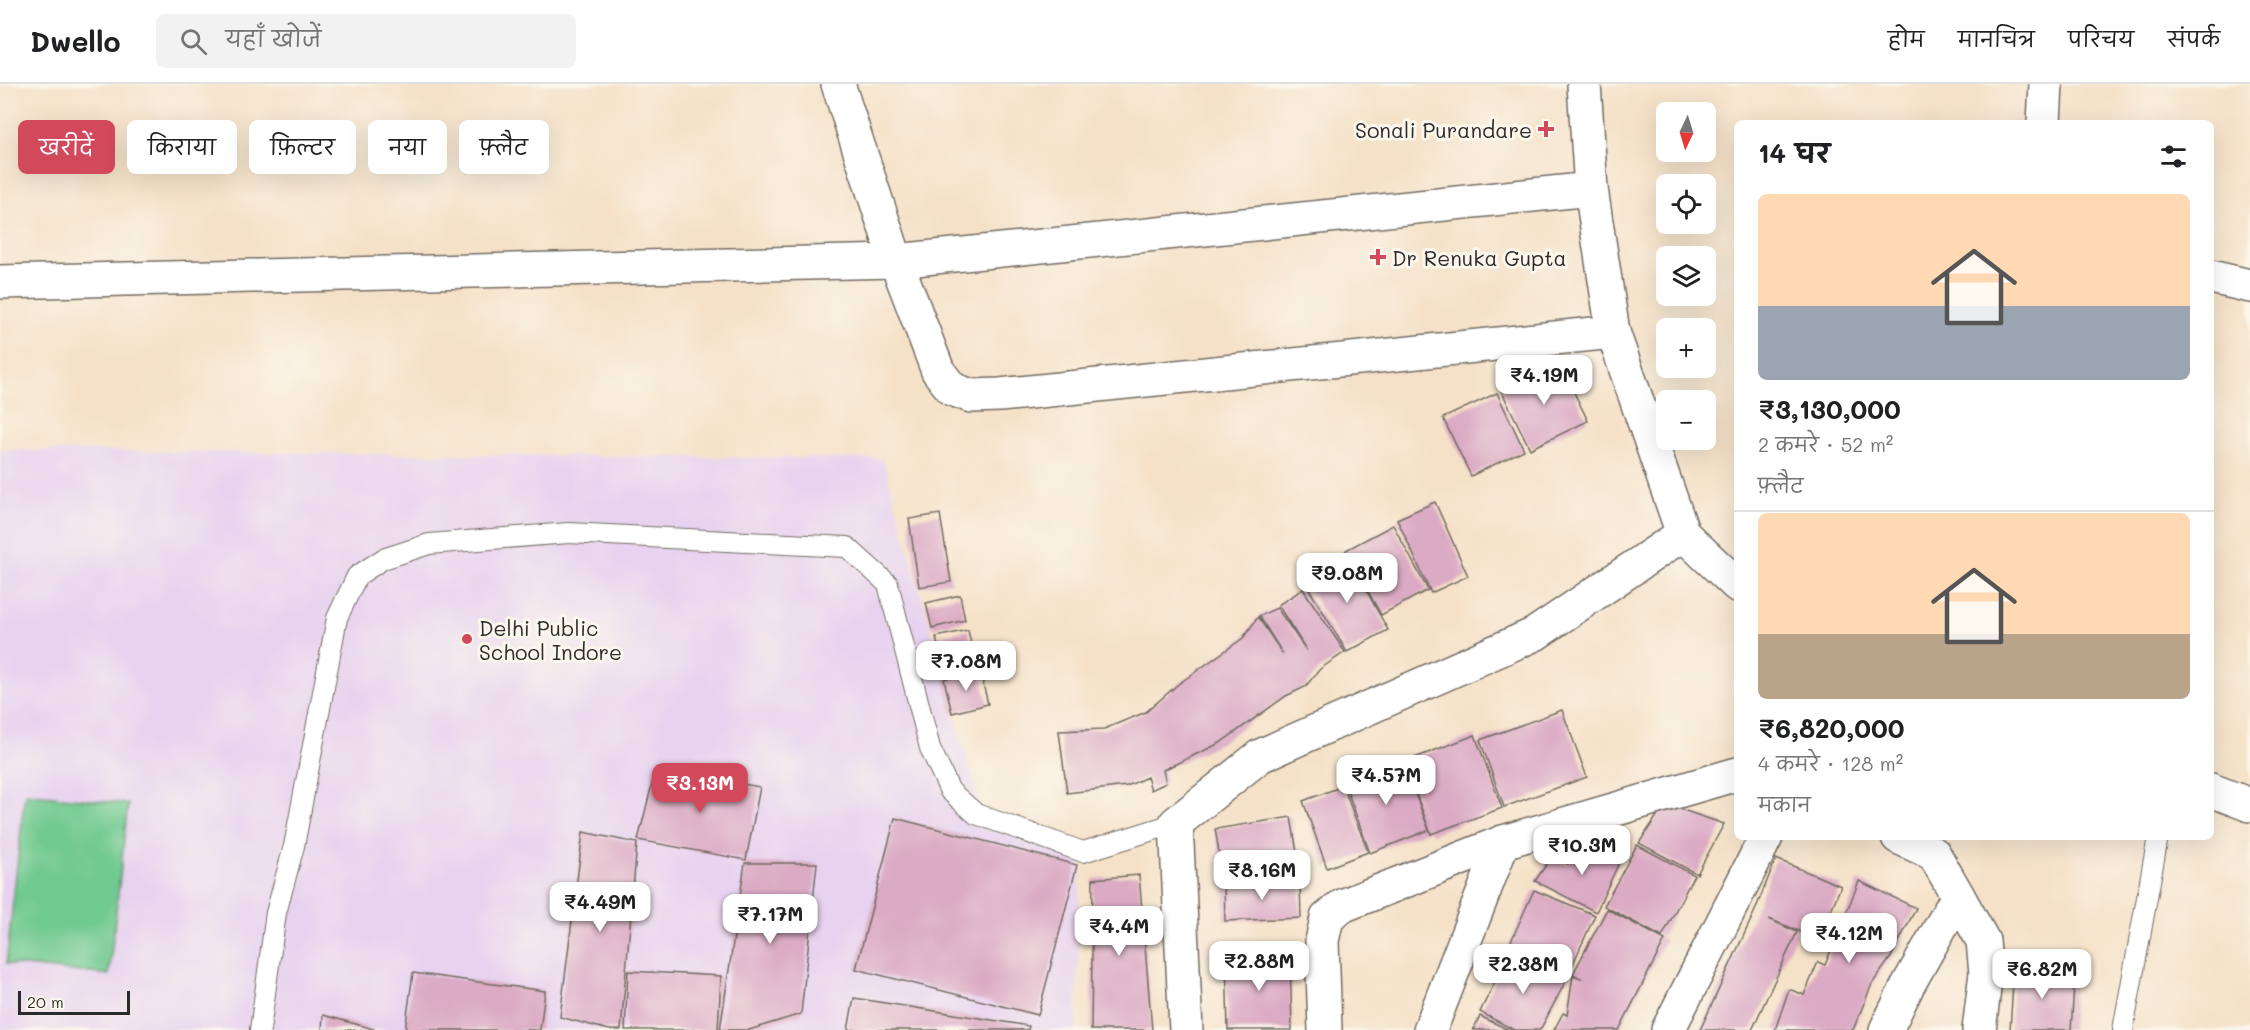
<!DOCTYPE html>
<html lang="hi">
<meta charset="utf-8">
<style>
:root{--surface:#fff;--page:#f2f2f2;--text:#202124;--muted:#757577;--line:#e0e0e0;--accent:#d1495b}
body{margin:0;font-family:Mali,"Playpen Sans Deva",sans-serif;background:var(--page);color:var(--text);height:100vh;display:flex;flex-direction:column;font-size:22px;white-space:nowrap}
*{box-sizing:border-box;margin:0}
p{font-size:20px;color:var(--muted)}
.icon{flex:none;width:33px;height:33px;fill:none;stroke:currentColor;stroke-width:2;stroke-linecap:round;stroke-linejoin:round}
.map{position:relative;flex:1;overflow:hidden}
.sheet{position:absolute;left:1734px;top:36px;width:480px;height:720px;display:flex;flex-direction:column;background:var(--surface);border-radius:9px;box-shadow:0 6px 24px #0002}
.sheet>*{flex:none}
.guide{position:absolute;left:18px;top:36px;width:570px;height:54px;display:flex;gap:12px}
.needle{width:39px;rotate:184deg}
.tools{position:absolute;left:1656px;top:18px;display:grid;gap:12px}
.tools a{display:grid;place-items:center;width:60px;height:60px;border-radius:9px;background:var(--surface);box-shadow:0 6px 24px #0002;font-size:30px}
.scale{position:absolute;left:18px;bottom:15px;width:112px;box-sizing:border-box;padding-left:6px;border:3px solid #2b2b2b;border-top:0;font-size:16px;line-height:21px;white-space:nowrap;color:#2b2b2b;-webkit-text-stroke:4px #fbf7ec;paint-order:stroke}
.price{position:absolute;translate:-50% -51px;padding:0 14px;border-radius:12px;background:#fff;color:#222;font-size:20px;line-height:39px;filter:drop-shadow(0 2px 3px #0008)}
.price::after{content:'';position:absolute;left:50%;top:36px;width:18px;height:14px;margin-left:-9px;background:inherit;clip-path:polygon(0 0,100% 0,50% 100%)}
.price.active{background:var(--accent);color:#fff}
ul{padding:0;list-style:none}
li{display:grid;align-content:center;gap:12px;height:318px;padding:0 24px}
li+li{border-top:2px solid var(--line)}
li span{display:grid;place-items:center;height:186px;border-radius:9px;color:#555}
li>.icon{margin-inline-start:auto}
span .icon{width:108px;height:108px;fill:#fffc;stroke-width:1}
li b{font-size:26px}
h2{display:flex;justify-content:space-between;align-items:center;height:72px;padding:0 24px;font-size:26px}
.chip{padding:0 21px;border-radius:9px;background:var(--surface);box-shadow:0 6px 24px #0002;font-size:21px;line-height:54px}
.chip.active{background:var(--accent);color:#fff}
header{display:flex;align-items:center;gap:36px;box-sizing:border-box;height:84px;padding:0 30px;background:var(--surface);border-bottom:2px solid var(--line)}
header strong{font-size:28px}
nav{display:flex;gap:33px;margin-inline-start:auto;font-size:21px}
.search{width:420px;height:54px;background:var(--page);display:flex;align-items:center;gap:15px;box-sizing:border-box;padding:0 21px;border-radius:9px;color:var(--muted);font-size:22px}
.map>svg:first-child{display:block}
</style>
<header>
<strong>Dwello</strong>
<div class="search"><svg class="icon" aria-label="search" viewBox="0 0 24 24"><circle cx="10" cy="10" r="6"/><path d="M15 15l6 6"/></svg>यहाँ खोजें</div>
<nav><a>होम</a><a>मानचित्र</a><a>परिचय</a><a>संपर्क</a></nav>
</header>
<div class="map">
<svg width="2250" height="946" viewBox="0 0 2250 946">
<rect width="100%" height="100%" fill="#fbf7ec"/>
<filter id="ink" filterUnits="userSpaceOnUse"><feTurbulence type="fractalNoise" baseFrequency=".0167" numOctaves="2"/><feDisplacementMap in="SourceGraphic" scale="12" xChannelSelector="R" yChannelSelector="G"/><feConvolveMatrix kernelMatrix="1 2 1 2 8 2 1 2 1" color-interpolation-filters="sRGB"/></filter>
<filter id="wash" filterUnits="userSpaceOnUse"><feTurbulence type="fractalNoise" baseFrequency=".008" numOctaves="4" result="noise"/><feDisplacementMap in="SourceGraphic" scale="24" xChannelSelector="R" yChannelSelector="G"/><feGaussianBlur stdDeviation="1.35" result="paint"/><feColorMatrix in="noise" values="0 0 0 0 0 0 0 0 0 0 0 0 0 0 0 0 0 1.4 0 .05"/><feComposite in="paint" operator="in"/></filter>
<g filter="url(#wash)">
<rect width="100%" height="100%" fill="#f5e1c8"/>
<polygon fill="#e7d2ef" points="0,366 883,375 984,735 1081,773 1076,946 0,946"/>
<polygon fill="#70c98f" stroke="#4e7a5d" stroke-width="1.5" points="25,709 128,720 109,891 6,880"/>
<g id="blocks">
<g fill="#dbaac4">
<polygon points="1559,278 1588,337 1530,365 1501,306"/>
<polygon points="1497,309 1524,366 1471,392 1443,334"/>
<polygon points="1435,418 1468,492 1431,509 1397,435"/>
<polygon points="940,430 951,498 919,503 909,435"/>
<polygon points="1393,441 1428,506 1381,531 1346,466"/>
<polygon points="1345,468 1388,546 1347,568 1306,500"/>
<polygon points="1303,505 1345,568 1320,585 1305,603 1286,612 1220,659 1163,686 1166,699 1151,706 1147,693 1127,702 1067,709 1059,647 1104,645 1146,628 1177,601 1243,554 1258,533 1283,570 1259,532 1277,524 1307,567 1278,521"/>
<polygon points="960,511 965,536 932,544 926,519"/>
<polygon points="968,546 974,574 942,581 936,553"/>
<polygon points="980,587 988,620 952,629 944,595"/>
<polygon points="1562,626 1587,693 1504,723 1480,656"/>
<polygon points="1475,651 1502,724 1431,750 1404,678"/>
<polygon points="1402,676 1429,746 1370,769 1344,698"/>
<polygon points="656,684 760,703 746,776 638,756"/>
<polygon points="1343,702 1368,768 1327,784 1303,717"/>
<polygon points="1665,720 1724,740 1697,790 1639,759"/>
<polygon points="1291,733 1300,786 1224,798 1215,745"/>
<polygon points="895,734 1077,781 1038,931 856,885"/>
<polygon points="583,748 637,759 621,946 609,946 560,933"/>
<polygon points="1602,759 1624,768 1596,828 1535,797 1553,771 1568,780 1574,770 1595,774"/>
<polygon points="1637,761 1694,791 1662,853 1604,822"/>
<polygon points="1776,775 1841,802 1819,855 1769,835 1797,848 1752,946 1700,946 1754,829"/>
<polygon points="745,779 817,779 801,930 749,946 720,946"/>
<polygon points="1139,791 1152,946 1091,946 1093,795"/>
<polygon points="1859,797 1916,824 1891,873 1872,900 1853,946 1775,946 1789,905 1804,911 1818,878 1825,881"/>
<polygon points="1300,798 1301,834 1225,837 1224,800"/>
<polygon points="1534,806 1595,831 1568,891 1507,866"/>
<polygon points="1607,825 1665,856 1619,946 1554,946 1563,929 1567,931 1573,892 1582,895 1573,890"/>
<polygon points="1290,870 1292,946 1228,946 1226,872"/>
<polygon points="1509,870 1568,893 1540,946 1514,946 1480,928"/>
<polygon points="2014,884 2075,888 2071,946 2010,946"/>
<polygon points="628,887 721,892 718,946 625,946"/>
<polygon points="413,889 545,907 540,946 405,946"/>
<polygon points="854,914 1029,942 1028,946 848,946"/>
<polygon points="323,931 374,945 374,946 322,946"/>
<polygon points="1480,932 1509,946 1473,946"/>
</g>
</g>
</g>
<g filter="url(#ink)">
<use href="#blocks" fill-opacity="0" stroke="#726b62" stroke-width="1.5"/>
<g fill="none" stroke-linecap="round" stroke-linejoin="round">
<defs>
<g id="lane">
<polyline points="260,946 276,829 294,762 337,534 357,492 383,475 429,460 569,449 847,463 888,500 930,664 950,707 976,730 1083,768 1176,739"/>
<polyline points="2123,946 2158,753"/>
</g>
<g id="street">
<polyline points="838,0 896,177 938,287 952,305 971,312 1000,311 1613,248"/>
<polyline points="2044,39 2046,0"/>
<polyline points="2211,193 2250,202"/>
<polyline points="0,198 896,177 1591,105"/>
<polyline points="1958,812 1983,857 1986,889 1979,946"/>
<polyline points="1186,946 1176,739 1260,672 1535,550 1683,450"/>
<polyline points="1325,946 1322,857 1327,834 1342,822 1503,758 1737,690"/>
<polyline points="1430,946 1503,758"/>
<polyline points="1668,946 1766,753"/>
<polyline points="1886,946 1908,901 1958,812 1934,770 1898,753"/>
</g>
<g id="secondary">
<polyline points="1584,0 1591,105 1613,248 1683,450 1737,501"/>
<polyline points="2211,706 2250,721"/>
</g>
</defs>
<use href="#lane" stroke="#726b62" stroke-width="22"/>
<use href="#street" stroke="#726b62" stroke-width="36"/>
<use href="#secondary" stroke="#726b62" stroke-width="36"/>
<use href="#lane" stroke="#fff" stroke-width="20"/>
<use href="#street" stroke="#fff" stroke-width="33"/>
<use href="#secondary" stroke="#fff" stroke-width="33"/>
</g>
</g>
<g fill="#d1495b" stroke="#fbf7ec" stroke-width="2">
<path d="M1543 36h6v6h6v6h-6v6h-6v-6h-6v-6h6z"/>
<path d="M1375 164h6v6h6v6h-6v6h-6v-6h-6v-6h6z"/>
<circle cx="467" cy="555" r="6"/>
</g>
<g text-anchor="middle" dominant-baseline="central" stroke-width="6" stroke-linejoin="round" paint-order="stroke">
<g font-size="21" fill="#2b2b2b" stroke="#fbf7ec" text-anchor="start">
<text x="1532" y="45" text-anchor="end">Sonali Purandare</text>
<text x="1392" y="173">Dr Renuka Gupta</text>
<text x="479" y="543">Delhi Public<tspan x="479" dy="24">School Indore</tspan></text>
</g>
</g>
</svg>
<div class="tools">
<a><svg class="needle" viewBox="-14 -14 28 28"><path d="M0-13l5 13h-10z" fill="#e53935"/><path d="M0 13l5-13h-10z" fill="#757577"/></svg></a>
<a><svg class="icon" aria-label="locate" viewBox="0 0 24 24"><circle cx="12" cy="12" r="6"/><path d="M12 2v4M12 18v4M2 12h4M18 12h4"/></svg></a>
<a><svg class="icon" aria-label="layers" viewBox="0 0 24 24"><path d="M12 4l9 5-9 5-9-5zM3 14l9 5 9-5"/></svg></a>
<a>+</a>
<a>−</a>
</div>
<div class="scale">20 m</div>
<b class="price" style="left:1544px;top:322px">₹4.19M</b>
<b class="price" style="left:1347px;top:520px">₹9.08M</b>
<b class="price" style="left:966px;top:608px">₹7.08M</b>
<b class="price" style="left:1386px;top:722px">₹4.57M</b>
<b class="price active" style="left:700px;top:730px">₹3.13M</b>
<b class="price" style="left:1582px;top:792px">₹10.3M</b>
<b class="price" style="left:1262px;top:817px">₹8.16M</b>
<b class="price" style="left:600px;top:849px">₹4.49M</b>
<b class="price" style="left:770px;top:861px">₹7.17M</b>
<b class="price" style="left:1119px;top:873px">₹4.4M</b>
<b class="price" style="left:1849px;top:880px">₹4.12M</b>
<b class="price" style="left:1259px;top:908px">₹2.88M</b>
<b class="price" style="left:1523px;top:911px">₹2.38M</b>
<b class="price" style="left:2042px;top:916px">₹6.82M</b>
<div class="guide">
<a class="chip active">खरीदें</a>
<a class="chip">किराया</a>
<a class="chip">फ़िल्टर</a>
<a class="chip">नया</a>
<a class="chip">फ़्लैट</a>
</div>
<section class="sheet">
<h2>14 घर<svg class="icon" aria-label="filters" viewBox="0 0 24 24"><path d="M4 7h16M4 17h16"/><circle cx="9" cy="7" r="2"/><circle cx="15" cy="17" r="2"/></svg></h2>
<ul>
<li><span style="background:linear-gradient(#ffd9b3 60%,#9aa5b1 0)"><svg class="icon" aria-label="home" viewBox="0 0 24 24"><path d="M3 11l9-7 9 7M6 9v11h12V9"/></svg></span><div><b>₹3,130,000</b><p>2 कमरे · 52 m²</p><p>फ़्लैट</p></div></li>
<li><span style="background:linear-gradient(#ffd9b3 65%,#b9a48a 0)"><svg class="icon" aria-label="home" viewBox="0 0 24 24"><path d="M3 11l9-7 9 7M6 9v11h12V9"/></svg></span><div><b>₹6,820,000</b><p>4 कमरे · 128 m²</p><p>मकान</p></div></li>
</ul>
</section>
</div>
